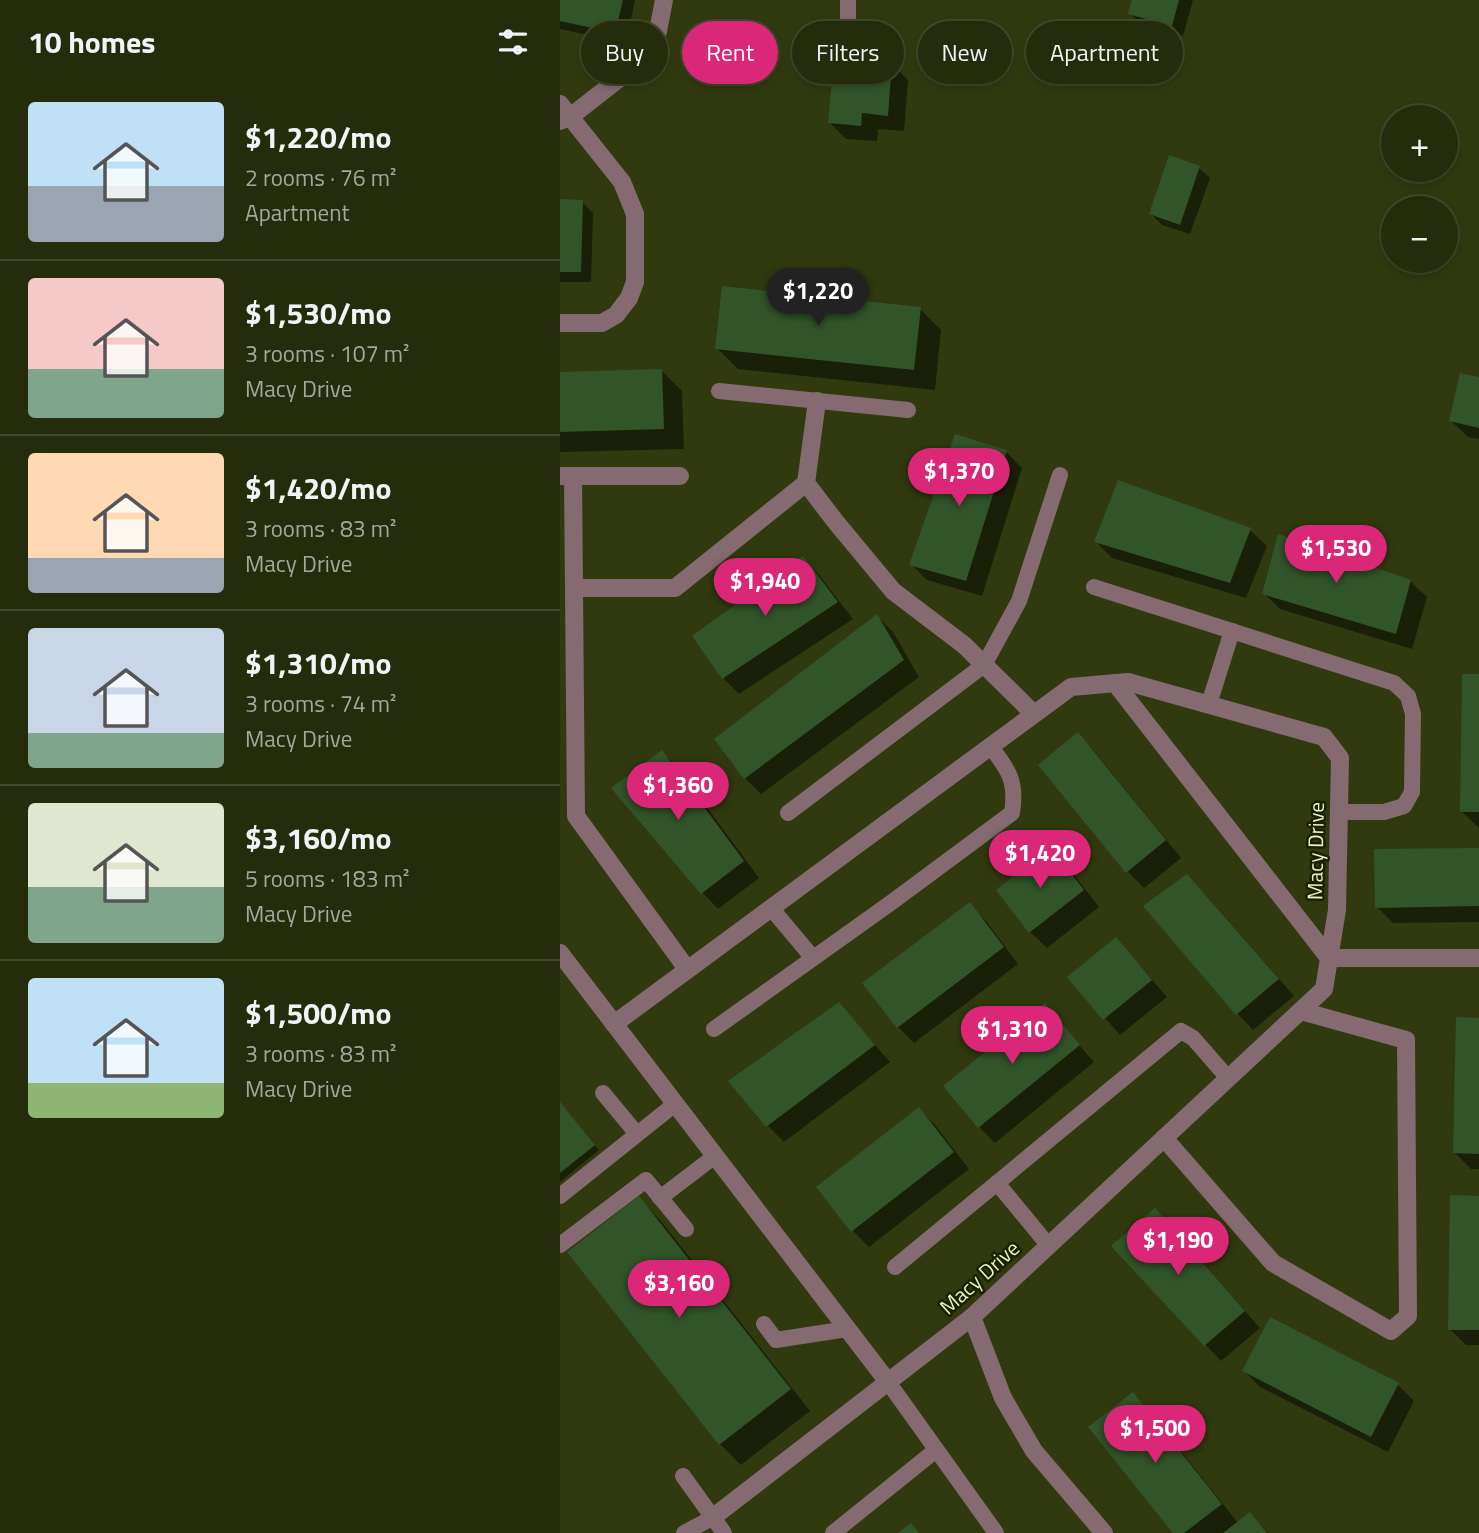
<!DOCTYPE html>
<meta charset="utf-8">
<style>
:root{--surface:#252c0b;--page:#2d3414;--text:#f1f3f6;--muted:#a3a79d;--line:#42482c;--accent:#db2777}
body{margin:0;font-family:"Titillium Web",sans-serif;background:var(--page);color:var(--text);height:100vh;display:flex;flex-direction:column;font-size:26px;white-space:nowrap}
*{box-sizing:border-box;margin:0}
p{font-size:23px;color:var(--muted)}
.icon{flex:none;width:38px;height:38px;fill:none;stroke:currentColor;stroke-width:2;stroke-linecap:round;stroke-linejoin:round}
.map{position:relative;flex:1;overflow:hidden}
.sheet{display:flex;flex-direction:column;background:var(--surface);width:560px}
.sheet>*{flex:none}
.hud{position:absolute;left:21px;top:21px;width:665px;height:63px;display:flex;gap:14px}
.tools{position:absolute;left:821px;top:105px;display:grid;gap:14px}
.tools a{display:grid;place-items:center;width:77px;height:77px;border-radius:50%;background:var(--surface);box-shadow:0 4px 10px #0003,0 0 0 2px var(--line);font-size:35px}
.price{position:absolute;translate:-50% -60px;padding:0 16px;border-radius:24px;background:var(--accent);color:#fff;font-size:23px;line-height:46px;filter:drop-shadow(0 2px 4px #0008)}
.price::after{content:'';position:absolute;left:50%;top:42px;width:21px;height:16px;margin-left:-10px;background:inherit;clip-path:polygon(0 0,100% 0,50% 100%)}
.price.selected{background:#222;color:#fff}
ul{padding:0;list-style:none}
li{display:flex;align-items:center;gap:21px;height:175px;padding:0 28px}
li+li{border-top:2px solid var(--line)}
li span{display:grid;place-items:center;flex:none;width:196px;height:140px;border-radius:7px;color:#555}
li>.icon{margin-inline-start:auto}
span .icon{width:84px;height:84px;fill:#fffc;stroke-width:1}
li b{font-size:30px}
h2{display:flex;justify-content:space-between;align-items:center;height:84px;padding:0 28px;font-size:30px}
.chip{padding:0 24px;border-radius:32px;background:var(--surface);box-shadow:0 4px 10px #0003,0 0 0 2px var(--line);font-size:24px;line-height:63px}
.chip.selected{background:var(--accent);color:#fff}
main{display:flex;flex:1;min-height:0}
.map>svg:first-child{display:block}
</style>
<main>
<section class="sheet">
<h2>10 homes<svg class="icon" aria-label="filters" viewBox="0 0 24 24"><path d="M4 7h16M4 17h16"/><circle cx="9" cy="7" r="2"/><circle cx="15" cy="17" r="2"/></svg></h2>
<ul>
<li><span style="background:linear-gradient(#bfe0f5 60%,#9aa5b1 0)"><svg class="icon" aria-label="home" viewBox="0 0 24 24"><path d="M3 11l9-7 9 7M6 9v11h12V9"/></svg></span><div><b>$1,220/mo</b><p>2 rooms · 76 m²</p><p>Apartment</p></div></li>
<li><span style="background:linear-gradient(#f6c9c9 65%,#7fa58c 0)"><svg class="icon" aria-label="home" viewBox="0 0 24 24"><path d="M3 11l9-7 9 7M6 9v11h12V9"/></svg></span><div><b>$1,530/mo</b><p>3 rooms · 107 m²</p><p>Macy Drive</p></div></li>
<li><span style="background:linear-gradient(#ffd9b3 75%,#9aa5b1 0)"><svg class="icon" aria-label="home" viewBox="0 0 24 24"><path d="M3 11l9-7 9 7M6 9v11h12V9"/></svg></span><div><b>$1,420/mo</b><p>3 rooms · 83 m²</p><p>Macy Drive</p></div></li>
<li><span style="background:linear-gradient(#c9d6e8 75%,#7fa58c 0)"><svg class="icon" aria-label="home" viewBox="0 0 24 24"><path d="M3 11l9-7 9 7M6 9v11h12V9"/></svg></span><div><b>$1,310/mo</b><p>3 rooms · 74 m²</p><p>Macy Drive</p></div></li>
<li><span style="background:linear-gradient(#dfe7d0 60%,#7fa58c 0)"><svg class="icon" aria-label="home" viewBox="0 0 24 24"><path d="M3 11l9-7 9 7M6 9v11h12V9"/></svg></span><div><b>$3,160/mo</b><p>5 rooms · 183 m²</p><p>Macy Drive</p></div></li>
<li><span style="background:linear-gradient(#bfe0f5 75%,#8fb573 0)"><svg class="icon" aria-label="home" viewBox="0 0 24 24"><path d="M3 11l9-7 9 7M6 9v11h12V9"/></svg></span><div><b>$1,500/mo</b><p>3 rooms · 83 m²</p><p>Macy Drive</p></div></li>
</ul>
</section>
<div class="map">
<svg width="919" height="1533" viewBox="0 0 919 1533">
<rect width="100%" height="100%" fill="#313a0f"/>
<g fill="#0007">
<polygon points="0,0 75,0 66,43 0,29"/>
<polygon points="574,0 633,0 623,36 581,24 570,13"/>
<polygon points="332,64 348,80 344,131 318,129 317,141 286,139 270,123"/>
<polygon points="639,168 650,178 630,234 602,225 591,214"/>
<polygon points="0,201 22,202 33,213 31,282 0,282"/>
<polygon points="360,309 381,330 375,390 178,369 157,348"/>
<polygon points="101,370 122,391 124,449 0,452 0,373"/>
<polygon points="919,379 919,439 908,437 891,421"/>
<polygon points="446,452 462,468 422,596 367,580 351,564"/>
<polygon points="559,482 690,530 707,546 686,598 552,558 536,542"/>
<polygon points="243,559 259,575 293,619 179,694 163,678"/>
<polygon points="850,581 867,597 852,649 720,609 704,593"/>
<polygon points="317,616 333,632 359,677 201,794 185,778 156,739"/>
<polygon points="919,676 919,828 901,811"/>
<polygon points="518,735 534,751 621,858 584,888 568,872 481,765"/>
<polygon points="102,752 118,768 199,878 158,909 142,892"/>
<polygon points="919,849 919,922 833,923 817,907"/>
<polygon points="491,850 507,866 539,907 487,948 470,932"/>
<polygon points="643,892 734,996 693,1030 677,1013"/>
<polygon points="410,905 426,921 458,964 354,1043 338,1027"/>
<polygon points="556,939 607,997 560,1035 510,978"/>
<polygon points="279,1004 330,1062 224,1142 208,1126"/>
<polygon points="485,1006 534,1062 435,1143 419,1127"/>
<polygon points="919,1020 919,1169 911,1169 895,1153"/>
<polygon points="0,1103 39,1150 0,1182"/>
<polygon points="359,1109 375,1125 409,1169 309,1247 293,1231"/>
<polygon points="919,1197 919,1345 906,1345 890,1329"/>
<polygon points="79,1199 100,1220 250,1411 181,1465 160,1444"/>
<polygon points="611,1226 700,1328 661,1361 554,1246"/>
<polygon points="684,1371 838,1385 854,1401 828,1452 700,1387"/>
<polygon points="573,1395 589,1411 678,1523 690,1514 708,1533 615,1533"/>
</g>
<g fill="#315529">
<polygon points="0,0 63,0 55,33 0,21"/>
<polygon points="572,0 619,0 612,26 568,14"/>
<polygon points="274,57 332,62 328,116 302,113 301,126 268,123"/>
<polygon points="609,155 640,166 620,225 589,214"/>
<polygon points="0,199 23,200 21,272 0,272"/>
<polygon points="162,286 361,307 354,370 155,349"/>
<polygon points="102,369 104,429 0,432 0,372"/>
<polygon points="900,373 919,377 919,428 889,421"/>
<polygon points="395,434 447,450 406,581 349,565"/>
<polygon points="558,480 691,528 670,583 534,542"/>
<polygon points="718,534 851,580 836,634 702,594"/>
<polygon points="243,556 278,602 162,679 132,636"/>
<polygon points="317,614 344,660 184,779 154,739"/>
<polygon points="902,674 919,674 919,812 900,812"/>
<polygon points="518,732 606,840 566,873 478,765"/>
<polygon points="102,750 184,861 141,894 51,788"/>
<polygon points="491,847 524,890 469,933 436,890"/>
<polygon points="919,848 919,906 815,908 814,849"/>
<polygon points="627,874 719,979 676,1015 583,906"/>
<polygon points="410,902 444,947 337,1028 302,983"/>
<polygon points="556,937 592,980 543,1020 507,977"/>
<polygon points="279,1002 315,1045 206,1127 168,1081"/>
<polygon points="485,1003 520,1045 418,1128 383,1086"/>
<polygon points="896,1017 919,1018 919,1154 893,1153"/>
<polygon points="0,1102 35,1145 0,1173"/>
<polygon points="359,1107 394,1152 291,1232 256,1187"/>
<polygon points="890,1195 919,1196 919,1330 888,1330"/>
<polygon points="79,1196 231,1389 159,1445 7,1252"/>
<polygon points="595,1208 685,1311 644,1346 551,1246"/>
<polygon points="710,1317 839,1383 811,1437 682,1371"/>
<polygon points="573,1392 662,1504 624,1533 613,1533 528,1427"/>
<polygon points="690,1512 707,1533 663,1533"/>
<polygon points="351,1523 359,1533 338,1533"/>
</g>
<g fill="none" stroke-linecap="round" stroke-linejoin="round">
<g stroke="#856a71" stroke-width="16">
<polyline points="288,0 288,30"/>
<polyline points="159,391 348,410"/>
<polyline points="534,587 834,683 848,696 853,714 852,792 844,806 824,812 779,812"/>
<polyline points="649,704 672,631"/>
<polyline points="228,813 424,665 459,601 500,475"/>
<polyline points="211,908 253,958"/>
<path d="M 154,1029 L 332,902 L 452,813 C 457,782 449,770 430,746"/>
<polyline points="43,1093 77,1134"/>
<polyline points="437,1183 489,1246"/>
<polyline points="0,1196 115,1104"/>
<polyline points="100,1198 155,1156"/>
<polyline points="0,1245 86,1180 126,1229"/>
<polyline points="335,1267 621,1031 633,1038 668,1078"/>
<polyline points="204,1324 216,1340 287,1329"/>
<polyline points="328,1382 436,1533"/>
<polyline points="123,1476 164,1533"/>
<polyline points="124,1533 152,1518"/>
<polyline points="273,1533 376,1450"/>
</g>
<g stroke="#856a71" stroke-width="18">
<polyline points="0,104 62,182 75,214 75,282 69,298 56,315 42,323 0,323"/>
<polyline points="0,121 10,117 88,56 98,31 104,0"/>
<polyline points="257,401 246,483 275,521 333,591 404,645 474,714"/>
<polyline points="0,476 120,476"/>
<polyline points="13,476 16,816 127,969"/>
<polyline points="14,588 115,588 246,483"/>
<polyline points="555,683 769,958 919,958"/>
<polyline points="0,953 328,1382"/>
<polyline points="54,1024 511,687 568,682 764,737 780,758 777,910 764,989 412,1317 152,1518"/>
<polyline points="604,1138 713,1263 831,1331 848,1316 846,1040 741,1011"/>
<polyline points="412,1317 443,1398 474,1451 544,1533"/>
</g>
</g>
<g text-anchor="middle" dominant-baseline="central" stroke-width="5" stroke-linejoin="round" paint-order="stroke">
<g font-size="21" fill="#e7f2ca" stroke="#1a2000">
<text transform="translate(755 851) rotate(-89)">Macy Drive</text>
<text transform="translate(419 1277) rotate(-42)">Macy Drive</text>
</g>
</g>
</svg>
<div class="tools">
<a>+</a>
<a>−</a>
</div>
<b class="price selected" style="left:258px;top:328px">$1,220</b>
<b class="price" style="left:399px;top:508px">$1,370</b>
<b class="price" style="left:776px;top:585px">$1,530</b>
<b class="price" style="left:205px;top:618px">$1,940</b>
<b class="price" style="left:118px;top:822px">$1,360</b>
<b class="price" style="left:480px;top:890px">$1,420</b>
<b class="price" style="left:452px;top:1066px">$1,310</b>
<b class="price" style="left:618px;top:1277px">$1,190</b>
<b class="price" style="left:119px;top:1320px">$3,160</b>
<b class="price" style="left:595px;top:1465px">$1,500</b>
<div class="hud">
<a class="chip">Buy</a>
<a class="chip selected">Rent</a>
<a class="chip">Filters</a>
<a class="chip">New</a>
<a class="chip">Apartment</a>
</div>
</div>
</main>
